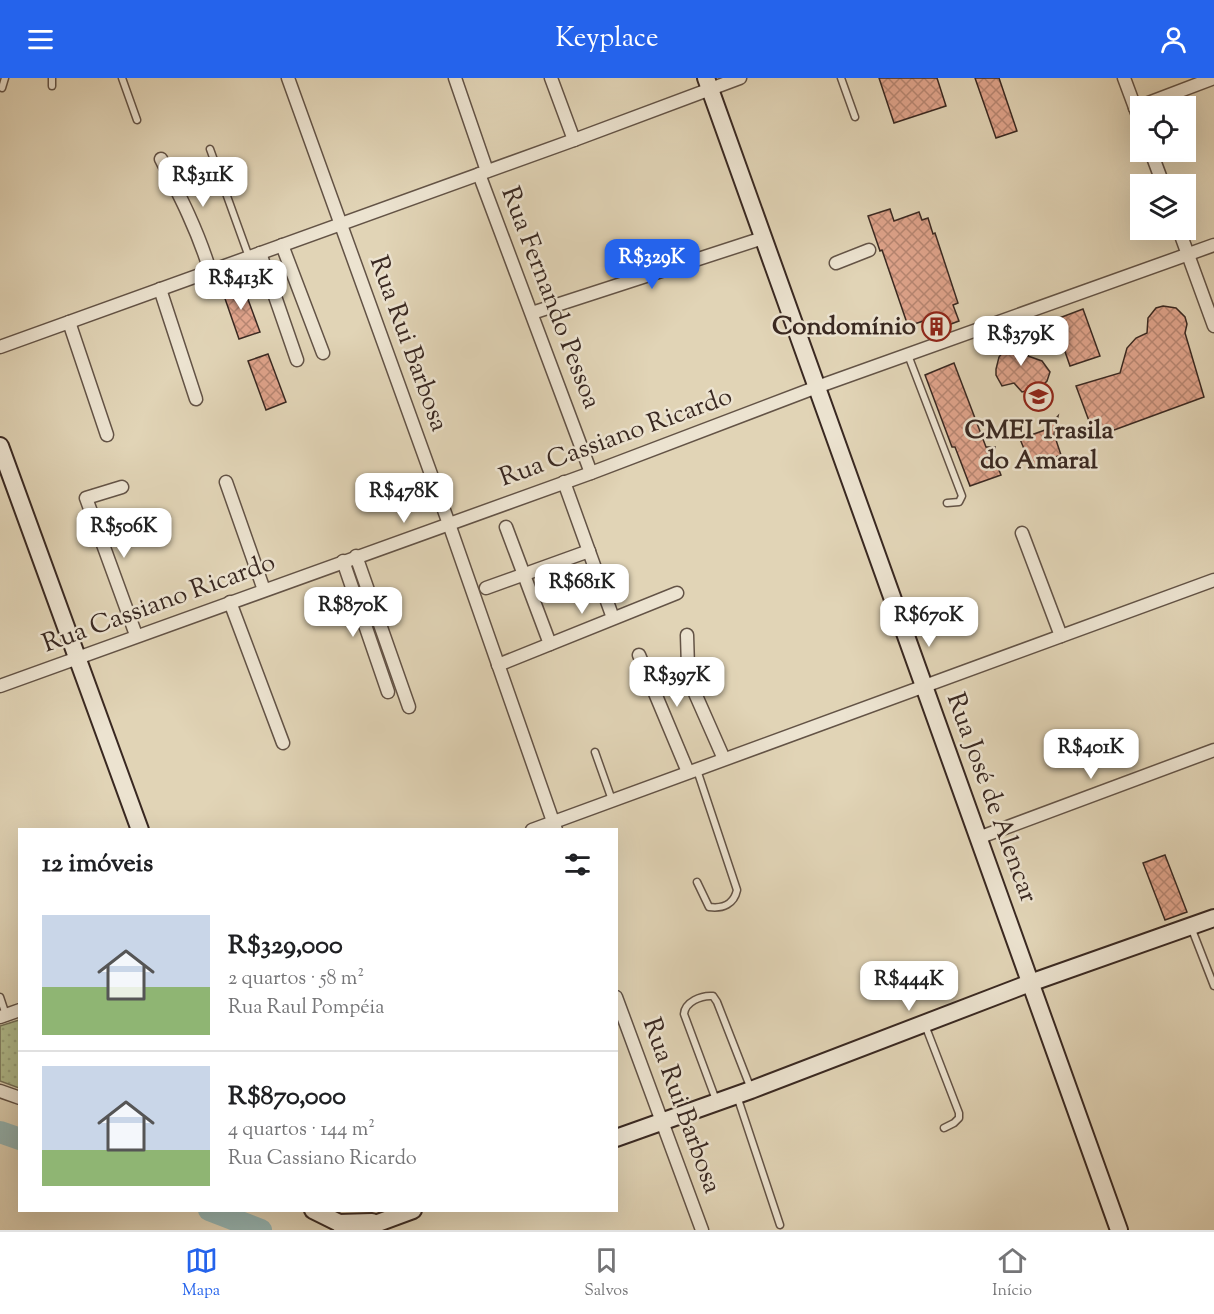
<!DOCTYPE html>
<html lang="pt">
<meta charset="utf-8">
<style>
:root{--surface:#fff;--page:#f2f2f2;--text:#202124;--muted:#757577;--line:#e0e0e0;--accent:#2563eb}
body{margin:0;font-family:"Sorts Mill Goudy",serif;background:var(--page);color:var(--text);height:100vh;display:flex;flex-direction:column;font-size:22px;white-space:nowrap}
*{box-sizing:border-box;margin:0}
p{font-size:20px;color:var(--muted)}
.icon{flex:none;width:33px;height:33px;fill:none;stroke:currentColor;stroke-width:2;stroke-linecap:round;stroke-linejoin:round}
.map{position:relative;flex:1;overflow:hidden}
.side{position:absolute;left:18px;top:750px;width:600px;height:384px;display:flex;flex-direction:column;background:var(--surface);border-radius:0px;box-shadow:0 6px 24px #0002}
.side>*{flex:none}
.buttons{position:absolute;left:1130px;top:18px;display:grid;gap:12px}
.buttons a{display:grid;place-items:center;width:66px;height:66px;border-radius:0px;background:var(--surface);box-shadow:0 6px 24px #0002;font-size:30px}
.price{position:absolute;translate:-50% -51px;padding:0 14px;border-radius:12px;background:#fff;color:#222;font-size:20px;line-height:39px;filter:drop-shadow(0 2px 3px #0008)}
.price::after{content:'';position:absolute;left:50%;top:36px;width:18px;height:14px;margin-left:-9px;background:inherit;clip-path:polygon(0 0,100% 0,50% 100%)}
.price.current{background:var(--accent);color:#fff}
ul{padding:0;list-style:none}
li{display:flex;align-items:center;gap:18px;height:150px;padding:0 24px}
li+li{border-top:2px solid var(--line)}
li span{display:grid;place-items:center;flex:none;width:168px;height:120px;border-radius:0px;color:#555}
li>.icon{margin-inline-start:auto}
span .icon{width:72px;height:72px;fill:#fffc;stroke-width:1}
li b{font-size:26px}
h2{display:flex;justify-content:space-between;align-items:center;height:72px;padding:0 24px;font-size:26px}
header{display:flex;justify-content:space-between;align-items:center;height:78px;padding:0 24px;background:var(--accent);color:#fff;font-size:27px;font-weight:600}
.tabs{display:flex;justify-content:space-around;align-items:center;height:84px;border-top:2px solid var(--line);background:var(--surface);font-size:16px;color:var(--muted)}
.tabs a{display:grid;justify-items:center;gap:3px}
.tabs .current{color:var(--accent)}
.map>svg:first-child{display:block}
</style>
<header><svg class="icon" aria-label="menu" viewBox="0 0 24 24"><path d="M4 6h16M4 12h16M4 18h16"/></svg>Keyplace<svg class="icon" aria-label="person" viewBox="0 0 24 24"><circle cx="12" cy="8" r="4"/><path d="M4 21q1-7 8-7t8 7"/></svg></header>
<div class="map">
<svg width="1214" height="1152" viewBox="0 0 1214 1152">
<defs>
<pattern id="park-dots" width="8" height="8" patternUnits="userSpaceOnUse" patternTransform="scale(1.5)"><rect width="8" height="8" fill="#b2bd8e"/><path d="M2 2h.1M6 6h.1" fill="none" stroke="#9aa27a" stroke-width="1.8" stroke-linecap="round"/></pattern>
<pattern id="building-cross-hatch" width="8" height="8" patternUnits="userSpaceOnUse" patternTransform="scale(1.5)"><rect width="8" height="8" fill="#e0a48c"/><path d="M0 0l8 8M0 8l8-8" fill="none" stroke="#b78672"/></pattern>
</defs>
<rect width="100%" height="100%" fill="#e1d4b6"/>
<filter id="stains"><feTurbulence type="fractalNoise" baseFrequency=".00333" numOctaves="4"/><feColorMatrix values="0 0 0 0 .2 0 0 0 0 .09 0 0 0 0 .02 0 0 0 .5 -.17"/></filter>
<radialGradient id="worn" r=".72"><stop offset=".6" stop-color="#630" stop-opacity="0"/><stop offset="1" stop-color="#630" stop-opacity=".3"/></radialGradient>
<polygon fill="url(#park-dots)" stroke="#767258" stroke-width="1.5" points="19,942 20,942 19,1010 0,1003 0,948"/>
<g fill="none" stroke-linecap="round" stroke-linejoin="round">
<g stroke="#96b7b5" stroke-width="22">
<polyline points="0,1054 20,1061"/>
<polyline points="209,1132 261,1152"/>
</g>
</g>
<g fill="url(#building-cross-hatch)" stroke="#392821" stroke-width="1.5">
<polygon points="879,0 937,0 946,28 894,45"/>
<polygon points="975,0 999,0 1017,53 996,60"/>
<polygon points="890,131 894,143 919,134 922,142 928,140 933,156 935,155 958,225 953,227 959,243 927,255 939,238 908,248 882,172 880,173 868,138"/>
<polygon points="242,205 260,254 239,261 222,212"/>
<polygon points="1163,228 1176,230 1185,239 1187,246 1185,255 1204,319 1095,359 1076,308 1120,295 1127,270 1136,260 1147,255 1148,240 1156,230"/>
<polygon points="1083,231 1100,278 1070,288 1054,242"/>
<polygon points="1023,262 1034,263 1028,278 1042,283 1050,294 1047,303 1044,306 1040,309 1031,309 1026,313 1022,314 1014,305 1002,308 996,297 996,291 999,279 1008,268"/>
<polygon points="268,276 286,324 266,332 248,283"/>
<polygon points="954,285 986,369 995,369 993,377 1001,397 970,408 955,369 952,369 925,297"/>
<polygon points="1058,338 1054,356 1061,377 1031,388 1020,361 1045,352"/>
<polygon points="1165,777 1187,834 1165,842 1143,785"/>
</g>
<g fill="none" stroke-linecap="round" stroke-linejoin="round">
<defs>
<g id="lane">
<polyline points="52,0 52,8"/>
<polyline points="122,0 137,42"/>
<polyline points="841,0 855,39"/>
<polyline points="2,10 5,0"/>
<polyline points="210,71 249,179"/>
<polyline points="908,277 962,418 959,424 947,425"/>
<polyline points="595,674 612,722"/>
<path d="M 697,692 L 737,812 C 734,826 723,831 709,829 L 697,804"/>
<polyline points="1191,849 1214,908"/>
<polyline points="0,919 6,937"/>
<polyline points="925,947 959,1035 959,1040 954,1045 944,1050"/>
<polyline points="737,1018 780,1147"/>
<path d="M 716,1022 L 684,936 C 685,924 701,917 713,918 L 717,924 L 751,1011"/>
</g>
<g id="street">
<polyline points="288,0 449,446 556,752"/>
<polyline points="455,0 487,93"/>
<polyline points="551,0 574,62"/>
<polyline points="1124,0 1140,43"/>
<polyline points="1135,30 1214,0"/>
<polyline points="1151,74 1163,106"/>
<path d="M 161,81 C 180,118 198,153 210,193"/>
<polyline points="479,96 591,395"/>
<polyline points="1179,152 1214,248"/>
<polyline points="282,167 323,275"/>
<polyline points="260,175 297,282"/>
<polyline points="836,185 869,172"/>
<polyline points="160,211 196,321"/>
<polyline points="532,235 763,160"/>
<polyline points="69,244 107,357"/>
<polyline points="0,269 574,62 740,0"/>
<polyline points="226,404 264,512"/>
<polyline points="564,404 613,540"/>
<polyline points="122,409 86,420 136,557"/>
<polyline points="506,449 550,566"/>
<polyline points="1022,455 1061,558"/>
<polyline points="356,478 409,629"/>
<polyline points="343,483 388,614"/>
<polyline points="486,510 589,473"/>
<polyline points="230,524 283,665"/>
<polyline points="687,557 688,590 694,613 724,681"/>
<polyline points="639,577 688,694"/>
<polyline points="498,587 677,515"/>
<polyline points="0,608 591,395 817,309 1214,167"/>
<polyline points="532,752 1214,502"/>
<polyline points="978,760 1214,672"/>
<polyline points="616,919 702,1152"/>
<polyline points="0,939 20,932"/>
<polyline points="0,1013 20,1020"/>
</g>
<g id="secondary">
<polyline points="706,0 1119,1152"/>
<polyline points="0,368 140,752"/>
<polyline points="616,1060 751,1012 1030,905 1214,840"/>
<polyline points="313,1132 339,1145 345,1151"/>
<polyline points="339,1145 372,1144"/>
<polyline points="359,1152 413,1132"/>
</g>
</defs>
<use href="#lane" stroke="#635346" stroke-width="9"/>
<use href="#street" stroke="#635346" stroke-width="15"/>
<use href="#secondary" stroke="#392821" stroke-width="20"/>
<use href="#lane" stroke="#ece3d0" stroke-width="6"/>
<use href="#street" stroke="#ece3d0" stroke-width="12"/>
<use href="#secondary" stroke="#ece3d0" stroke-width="16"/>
</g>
<defs>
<symbol id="building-ring" viewBox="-11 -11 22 22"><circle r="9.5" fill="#ece3d0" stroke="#8f2418" stroke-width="1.5"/><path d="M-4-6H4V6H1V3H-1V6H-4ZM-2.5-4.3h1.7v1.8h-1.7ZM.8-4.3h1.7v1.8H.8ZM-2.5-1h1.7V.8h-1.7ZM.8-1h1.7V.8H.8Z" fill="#8f2418"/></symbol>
<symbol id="school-ring" viewBox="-11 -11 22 22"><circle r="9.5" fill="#ece3d0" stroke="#8f2418" stroke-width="1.5"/><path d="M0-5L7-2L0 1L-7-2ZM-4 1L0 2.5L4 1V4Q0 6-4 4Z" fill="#8f2418"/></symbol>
</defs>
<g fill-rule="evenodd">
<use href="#building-ring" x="920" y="232" width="33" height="33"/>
<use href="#school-ring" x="1022" y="302" width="33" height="33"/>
</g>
<g text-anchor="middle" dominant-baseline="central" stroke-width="5" stroke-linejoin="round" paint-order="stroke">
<g font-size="26" fill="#392821" stroke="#ece3d0">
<text transform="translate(550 220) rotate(69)">Rua Fernando Pessoa</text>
<text transform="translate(408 266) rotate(70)">Rua Rui Barbosa</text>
<text transform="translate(616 360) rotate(-20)">Rua Cassiano Ricardo</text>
<text transform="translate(159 526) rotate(-20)">Rua Cassiano Ricardo</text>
<text transform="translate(991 720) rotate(70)">Rua José de Alencar</text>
<text transform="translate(681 1028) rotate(70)">Rua Rui Barbosa</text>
</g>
<g font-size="26" font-weight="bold" fill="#392821" stroke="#ece3d0" text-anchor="end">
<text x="916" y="249">Condomínio</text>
<text x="1039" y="353" text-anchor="middle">CMEI Trasila<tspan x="1039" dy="30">do Amaral</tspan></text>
</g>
</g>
<rect width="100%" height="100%" filter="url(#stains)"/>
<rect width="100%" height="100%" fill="url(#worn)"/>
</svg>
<div class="buttons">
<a><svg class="icon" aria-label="locate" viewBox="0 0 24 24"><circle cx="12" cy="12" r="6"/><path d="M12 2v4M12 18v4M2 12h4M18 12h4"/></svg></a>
<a><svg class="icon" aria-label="layers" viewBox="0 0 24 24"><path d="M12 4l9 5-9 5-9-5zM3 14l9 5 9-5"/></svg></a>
</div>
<b class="price" style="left:203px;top:130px">R$311K</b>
<b class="price current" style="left:652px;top:212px">R$329K</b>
<b class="price" style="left:241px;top:233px">R$413K</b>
<b class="price" style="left:1021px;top:289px">R$379K</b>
<b class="price" style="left:404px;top:446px">R$478K</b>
<b class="price" style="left:124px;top:481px">R$506K</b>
<b class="price" style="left:582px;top:537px">R$681K</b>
<b class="price" style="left:353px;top:560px">R$870K</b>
<b class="price" style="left:929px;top:570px">R$670K</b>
<b class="price" style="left:677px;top:630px">R$397K</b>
<b class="price" style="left:1091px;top:702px">R$401K</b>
<b class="price" style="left:909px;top:934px">R$444K</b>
<section class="side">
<h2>12 imóveis<svg class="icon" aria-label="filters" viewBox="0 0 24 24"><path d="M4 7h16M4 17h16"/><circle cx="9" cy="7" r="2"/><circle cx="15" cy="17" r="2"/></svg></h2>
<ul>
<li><span style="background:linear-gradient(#c9d6e8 60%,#8fb573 0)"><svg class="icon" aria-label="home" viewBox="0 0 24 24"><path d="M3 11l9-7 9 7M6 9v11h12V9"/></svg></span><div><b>R$329,000</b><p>2 quartos · 58 m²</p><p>Rua Raul Pompéia</p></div></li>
<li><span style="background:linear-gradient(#c9d6e8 70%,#8fb573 0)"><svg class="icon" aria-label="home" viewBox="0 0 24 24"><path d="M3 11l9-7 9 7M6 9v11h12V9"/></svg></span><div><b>R$870,000</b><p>4 quartos · 144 m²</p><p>Rua Cassiano Ricardo</p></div></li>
</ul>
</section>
</div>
<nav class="tabs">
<a class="current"><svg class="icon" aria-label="map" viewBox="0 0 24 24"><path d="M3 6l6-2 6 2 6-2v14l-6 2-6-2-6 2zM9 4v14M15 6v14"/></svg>Mapa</a>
<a><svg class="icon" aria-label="saved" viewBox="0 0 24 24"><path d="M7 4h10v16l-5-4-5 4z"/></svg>Salvos</a>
<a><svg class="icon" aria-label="home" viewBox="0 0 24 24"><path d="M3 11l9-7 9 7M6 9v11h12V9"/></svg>Início</a>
</nav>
